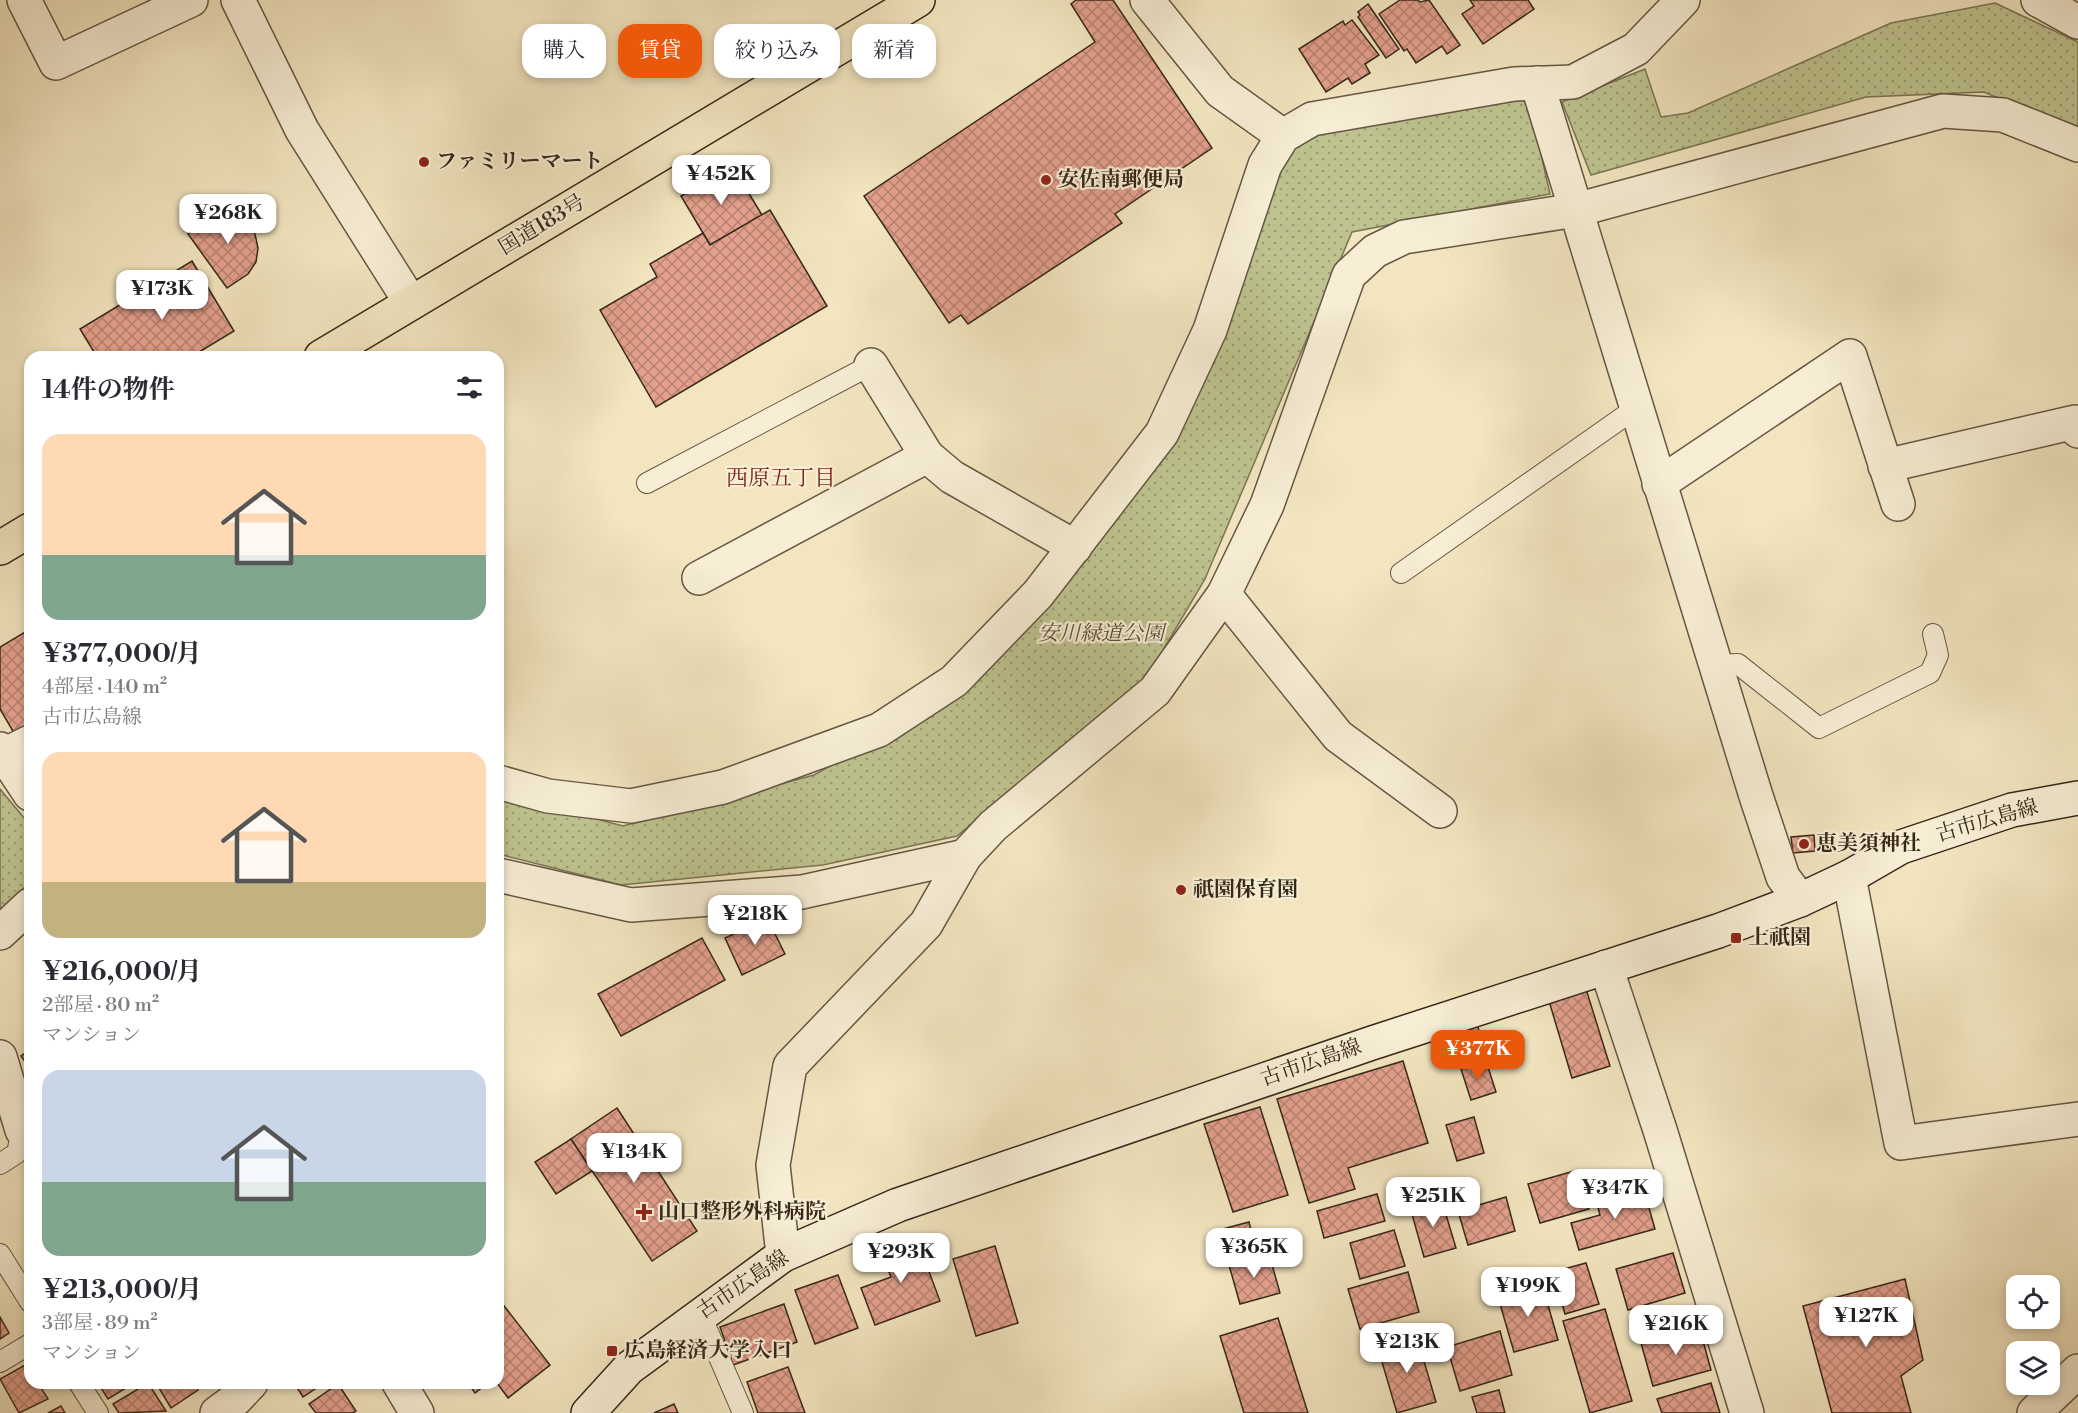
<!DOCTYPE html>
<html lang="ja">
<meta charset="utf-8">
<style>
:root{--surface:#fff;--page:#f7f7f7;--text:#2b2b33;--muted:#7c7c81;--accent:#ea580c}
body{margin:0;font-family:"Libre Bodoni","Noto Serif JP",serif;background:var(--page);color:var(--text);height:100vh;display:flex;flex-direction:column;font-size:22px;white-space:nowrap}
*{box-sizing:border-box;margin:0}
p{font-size:20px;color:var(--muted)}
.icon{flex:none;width:33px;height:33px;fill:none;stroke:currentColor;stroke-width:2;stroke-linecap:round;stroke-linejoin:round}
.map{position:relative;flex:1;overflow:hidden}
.panel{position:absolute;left:24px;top:351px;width:480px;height:1038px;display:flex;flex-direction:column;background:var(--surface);border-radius:18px;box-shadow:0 3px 9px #0003}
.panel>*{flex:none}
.hud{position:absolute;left:522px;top:24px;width:570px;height:54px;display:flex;gap:12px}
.fabs{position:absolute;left:2006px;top:1275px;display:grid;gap:12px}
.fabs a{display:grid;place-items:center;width:54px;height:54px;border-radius:12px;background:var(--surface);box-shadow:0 3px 9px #0003;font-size:30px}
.price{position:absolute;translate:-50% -51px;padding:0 14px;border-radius:12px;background:#fff;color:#222;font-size:20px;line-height:39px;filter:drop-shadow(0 2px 3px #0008)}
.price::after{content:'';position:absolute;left:50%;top:36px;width:18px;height:14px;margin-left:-9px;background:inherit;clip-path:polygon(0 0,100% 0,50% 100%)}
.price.on{background:var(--accent);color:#fff}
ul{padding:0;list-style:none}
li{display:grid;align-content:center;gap:12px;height:318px;padding:0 18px}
li span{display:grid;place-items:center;height:186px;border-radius:18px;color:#555}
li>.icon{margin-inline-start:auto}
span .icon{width:108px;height:108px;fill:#fffc;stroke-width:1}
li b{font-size:26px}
h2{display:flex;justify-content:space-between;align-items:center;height:72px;padding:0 18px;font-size:26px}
.chip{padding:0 21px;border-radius:18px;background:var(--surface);box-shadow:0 3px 9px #0003;font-size:21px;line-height:54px}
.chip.on{background:var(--accent);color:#fff}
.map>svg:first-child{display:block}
</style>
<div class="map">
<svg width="2078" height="1413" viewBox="0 0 2078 1413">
<defs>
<pattern id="park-dots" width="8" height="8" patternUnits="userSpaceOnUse" patternTransform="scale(1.5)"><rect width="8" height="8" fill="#bec38f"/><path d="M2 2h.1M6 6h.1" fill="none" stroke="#9b9e74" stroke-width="1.8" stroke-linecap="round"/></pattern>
<pattern id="building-cross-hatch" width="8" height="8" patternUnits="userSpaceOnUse" patternTransform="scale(1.5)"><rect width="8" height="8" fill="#e3a08c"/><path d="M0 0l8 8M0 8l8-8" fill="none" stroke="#b98272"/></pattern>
</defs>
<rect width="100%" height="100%" fill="#f2e5bf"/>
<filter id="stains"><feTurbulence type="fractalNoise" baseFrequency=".00333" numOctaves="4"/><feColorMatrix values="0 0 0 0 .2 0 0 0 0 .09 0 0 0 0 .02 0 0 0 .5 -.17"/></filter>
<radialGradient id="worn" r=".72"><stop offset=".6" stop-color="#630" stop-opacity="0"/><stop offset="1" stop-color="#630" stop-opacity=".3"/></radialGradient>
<g fill="url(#park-dots)" stroke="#7a7655" stroke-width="1.5">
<polygon points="1995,3 2078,42 2078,132 1984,92 1866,97 1591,175 1562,102 1645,69 1661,117 1688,113 1891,23"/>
<polygon points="1528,97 1550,194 1352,232 1205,579 1146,679 957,836 823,865 621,885 498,854 498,793 623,826 814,775 955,697 1130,498 1282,155 1332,128"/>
<polygon points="0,789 30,825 30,882 0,910"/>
</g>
<g fill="url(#building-cross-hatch)" stroke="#36281b" stroke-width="1.5">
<polygon points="1076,0 1113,0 1212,148 1115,214 1122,223 968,324 961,315 949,323 864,196 1095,42 1071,4"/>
<polygon points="1400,0 1418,0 1420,2 1429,0 1460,45 1447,54 1442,46 1416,63 1407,49 1404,51 1379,14"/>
<polygon points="1470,0 1528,0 1534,9 1483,44 1462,14 1474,6"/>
<polygon points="1368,4 1399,49 1386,58 1358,17 1360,15 1358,12"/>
<polygon points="1352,20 1379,55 1365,64 1370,73 1352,84 1348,78 1326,92 1299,49 1343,21 1345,25"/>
<polygon points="733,167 762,215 710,245 681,196"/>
<polygon points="233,203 255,234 258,248 256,262 248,274 227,288 188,234"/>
<polygon points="770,210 827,306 656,407 600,310 657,277 650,264 703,233 710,245"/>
<polygon points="192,261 234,331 191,357 97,357 80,329"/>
<polygon points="30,629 30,723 14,733 0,709 0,647"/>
<polygon points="1814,835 1815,851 1793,853 1791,837"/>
<polygon points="767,918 785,954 742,975 725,938"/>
<polygon points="702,938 725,980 621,1036 598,994"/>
<polygon points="1586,989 1610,1066 1572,1078 1549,1001"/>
<polygon points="1477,1024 1486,1054 1460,1062 1450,1032"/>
<polygon points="30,1050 30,1069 21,1056"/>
<polygon points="1403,1061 1428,1143 1348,1168 1355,1189 1309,1203 1277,1099"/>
<polygon points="1486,1061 1496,1092 1471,1100 1461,1069"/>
<polygon points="1260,1107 1288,1195 1233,1212 1204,1124"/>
<polygon points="617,1108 697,1231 652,1261 571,1139"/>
<polygon points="1474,1117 1484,1153 1457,1161 1446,1125"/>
<polygon points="571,1139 592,1171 556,1194 535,1162"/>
<polygon points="1578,1170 1589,1209 1540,1223 1528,1184"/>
<polygon points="1643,1187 1655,1229 1579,1250 1571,1223 1600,1215 1596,1200"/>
<polygon points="1377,1194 1385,1221 1324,1238 1317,1211"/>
<polygon points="1506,1197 1515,1231 1468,1245 1458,1211"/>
<polygon points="1441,1198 1456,1248 1424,1257 1410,1207"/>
<polygon points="1249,1222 1256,1250 1222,1258 1215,1231"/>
<polygon points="1394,1230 1405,1266 1360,1279 1350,1243"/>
<polygon points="916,1237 940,1301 875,1325 861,1288 891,1277 880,1250"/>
<polygon points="995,1246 1018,1323 976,1336 953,1259"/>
<polygon points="1673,1253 1685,1293 1628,1310 1616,1269"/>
<polygon points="1269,1254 1280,1293 1240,1304 1229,1265"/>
<polygon points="1586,1263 1599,1304 1565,1314 1553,1272"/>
<polygon points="1408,1272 1419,1312 1360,1329 1348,1289"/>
<polygon points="838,1275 858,1328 815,1344 795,1290"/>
<polygon points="1905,1279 1923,1360 1901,1376 1911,1413 1832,1413 1803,1306"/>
<polygon points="1542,1284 1558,1340 1514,1352 1498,1297"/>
<polygon points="498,1298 550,1365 508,1398 497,1383"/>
<polygon points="784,1304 797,1342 733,1365 720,1327"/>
<polygon points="1605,1309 1632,1401 1590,1413 1563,1321"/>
<polygon points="0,1317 9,1333 0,1339"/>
<polygon points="1278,1318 1308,1413 1244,1413 1220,1336"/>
<polygon points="1699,1326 1711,1370 1653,1386 1641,1343"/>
<polygon points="1500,1331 1512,1375 1460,1391 1447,1347"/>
<polygon points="1416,1334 1436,1402 1397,1413 1377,1345"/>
<polygon points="27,1364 30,1383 38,1383 48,1399 19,1413 0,1379"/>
<polygon points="788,1367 805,1413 758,1413 747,1382"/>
<polygon points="98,1383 134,1383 108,1399"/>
<polygon points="148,1383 166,1411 119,1413 113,1404"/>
<polygon points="156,1383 194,1383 198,1390 171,1408"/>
<polygon points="294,1383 324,1383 303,1397"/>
<polygon points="468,1383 488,1383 475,1393"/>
<polygon points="1711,1383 1720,1413 1662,1413 1657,1399"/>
<polygon points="338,1384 356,1411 353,1413 316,1413 309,1404"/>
<polygon points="1499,1390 1505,1413 1477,1413 1472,1397"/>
<polygon points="674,1404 678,1413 654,1413"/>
<polygon points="61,1406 65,1413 48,1413"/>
</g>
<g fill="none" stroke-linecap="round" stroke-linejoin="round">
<defs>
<g id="service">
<polyline points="647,483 871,365"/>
<polyline points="1401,573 1636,408"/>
<polyline points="1717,665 1738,664 1819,728 1930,673 1938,655 1933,634"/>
<polyline points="0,1164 17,1153 22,1130"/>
<polyline points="0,1254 30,1302"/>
<polyline points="700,1313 743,1413"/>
<polyline points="0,1362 30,1344"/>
<polyline points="79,1383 98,1413"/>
</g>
<g id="minor">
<polyline points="24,0 56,63 191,0"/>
<polyline points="238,0 302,130 411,303"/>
<polyline points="1147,0 1220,91 1283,136"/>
<polyline points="2038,0 2078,22"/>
<polyline points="1537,83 1756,796 1783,877 1800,900"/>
<polyline points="871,365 927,456"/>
<polyline points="1885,466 2075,422 2078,431"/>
<polyline points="1659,484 1850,356 1898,504"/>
<polyline points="699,578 927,456 952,477 1075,547"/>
<polyline points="1224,594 1338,736 1440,811"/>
<polyline points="0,757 30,742"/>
<polyline points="498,782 548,796 631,806 723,787 879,730 954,681 1038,594 1162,433 1210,330 1265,165 1283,136 1312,119 1514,84 1573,82 1636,49 1683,0"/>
<polyline points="498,875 631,905 802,892 965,856 993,826 1155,691 1224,594 1267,505 1349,275 1375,251 1404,237 1576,210 1943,111 2003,115 2078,145"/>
<polyline points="1849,877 1901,1143 2078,1119"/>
<polyline points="0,933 30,905"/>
<polyline points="1606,967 1660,1130 1747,1413"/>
<polyline points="0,1057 22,1130"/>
<polyline points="783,1255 773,1165 790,1066 926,924 965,856"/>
<polyline points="217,1413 236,1399 251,1383"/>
<polyline points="2034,1413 2078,1371"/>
</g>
<g id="tertiary">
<polyline points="0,749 30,794"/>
<polyline points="399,1383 417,1413"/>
</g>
<polyline id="secondary" points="588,1413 629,1368 783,1255 898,1205 1372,1043 1718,931 1800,900 1849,877 1901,847 2012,810 2078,798"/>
<g id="trunk">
<polyline points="321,357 918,0"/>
<polyline points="0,548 30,530"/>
</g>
</defs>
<use href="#service" stroke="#655744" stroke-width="22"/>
<use href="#minor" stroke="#655744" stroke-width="36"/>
<use href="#tertiary" stroke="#655744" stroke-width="36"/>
<use href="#secondary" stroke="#36281b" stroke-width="36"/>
<use href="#trunk" stroke="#36281b" stroke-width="36"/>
<use href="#service" stroke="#f7eed5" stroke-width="20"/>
<use href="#minor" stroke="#f7eed5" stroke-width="33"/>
<use href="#tertiary" stroke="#f7eed5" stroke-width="33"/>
<use href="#secondary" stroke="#f7eed5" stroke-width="33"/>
<use href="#trunk" stroke="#f2e5bf" stroke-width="33"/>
</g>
<g fill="#8f2418" stroke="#f7eed5" stroke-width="2">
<circle cx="424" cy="162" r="6"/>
<circle cx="1046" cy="180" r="6"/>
<circle cx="1804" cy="844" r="6"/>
<circle cx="1181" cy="890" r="6"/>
<rect x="1730" y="932" width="12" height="12" rx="3"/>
<path d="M641 1203h6v6h6v6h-6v6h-6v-6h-6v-6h6z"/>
<rect x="606" y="1345" width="12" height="12" rx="3"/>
</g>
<g text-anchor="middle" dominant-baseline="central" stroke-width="4.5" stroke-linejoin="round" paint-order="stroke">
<g font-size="21" font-weight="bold" fill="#36281b" stroke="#f7eed5" text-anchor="start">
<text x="436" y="162">ファミリーマート</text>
<text x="1058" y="180">安佐南郵便局</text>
<text x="1816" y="844">恵美須神社</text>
<text x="1193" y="890">祇園保育園</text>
<text x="1748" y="938">上祇園</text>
<text x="658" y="1212">山口整形外科病院</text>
<text x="624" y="1351">広島経済大学入口</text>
</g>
<g font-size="21" fill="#36281b" stroke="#f7eed5">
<text transform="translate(542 225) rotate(-31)">国道183号</text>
<text transform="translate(1987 821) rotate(-16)">古市広島線</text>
<text transform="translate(1311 1063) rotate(-19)">古市広島線</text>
<text transform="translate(743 1285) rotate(-34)">古市広島線</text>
</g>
<g font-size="21" font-style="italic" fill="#584f38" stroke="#f7eed5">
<text x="1101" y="634">安川緑道公園</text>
</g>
<g font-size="22" fill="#7a1f14" stroke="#f7eed5">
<text x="781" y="478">西原五丁目</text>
</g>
</g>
<rect width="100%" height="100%" filter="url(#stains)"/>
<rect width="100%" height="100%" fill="url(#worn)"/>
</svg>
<div class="fabs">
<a><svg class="icon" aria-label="locate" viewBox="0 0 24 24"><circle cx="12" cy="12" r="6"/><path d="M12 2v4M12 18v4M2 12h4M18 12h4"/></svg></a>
<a><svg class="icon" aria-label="layers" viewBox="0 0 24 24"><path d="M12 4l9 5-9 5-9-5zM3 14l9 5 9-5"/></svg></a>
</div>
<b class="price" style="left:721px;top:206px">¥452K</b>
<b class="price" style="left:228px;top:245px">¥268K</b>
<b class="price" style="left:162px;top:321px">¥173K</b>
<b class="price" style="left:755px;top:946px">¥218K</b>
<b class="price on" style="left:1478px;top:1081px">¥377K</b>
<b class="price" style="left:634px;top:1184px">¥134K</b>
<b class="price" style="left:1615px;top:1220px">¥347K</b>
<b class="price" style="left:1433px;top:1228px">¥251K</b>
<b class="price" style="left:1254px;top:1279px">¥365K</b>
<b class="price" style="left:901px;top:1284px">¥293K</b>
<b class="price" style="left:1528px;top:1318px">¥199K</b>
<b class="price" style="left:1866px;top:1348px">¥127K</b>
<b class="price" style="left:1676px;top:1356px">¥216K</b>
<b class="price" style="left:1407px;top:1374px">¥213K</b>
<div class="hud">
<a class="chip">購入</a>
<a class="chip on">賃貸</a>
<a class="chip">絞り込み</a>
<a class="chip">新着</a>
</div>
<section class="panel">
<h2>14件の物件<svg class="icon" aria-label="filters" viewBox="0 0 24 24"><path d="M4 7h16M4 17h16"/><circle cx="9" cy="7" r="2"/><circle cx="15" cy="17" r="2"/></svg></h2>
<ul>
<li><span style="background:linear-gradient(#ffd9b3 65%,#7fa58c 0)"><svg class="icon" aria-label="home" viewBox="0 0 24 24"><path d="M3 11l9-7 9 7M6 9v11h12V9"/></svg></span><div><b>¥377,000/月</b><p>4部屋 · 140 m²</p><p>古市広島線</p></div></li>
<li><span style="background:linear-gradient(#ffd9b3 70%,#c2b280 0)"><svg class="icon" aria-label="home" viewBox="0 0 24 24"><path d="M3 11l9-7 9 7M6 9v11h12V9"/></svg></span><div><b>¥216,000/月</b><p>2部屋 · 80 m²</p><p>マンション</p></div></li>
<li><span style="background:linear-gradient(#c9d6e8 60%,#7fa58c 0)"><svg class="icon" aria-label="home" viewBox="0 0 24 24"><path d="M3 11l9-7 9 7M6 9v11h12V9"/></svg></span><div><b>¥213,000/月</b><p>3部屋 · 89 m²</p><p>マンション</p></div></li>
</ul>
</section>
</div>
